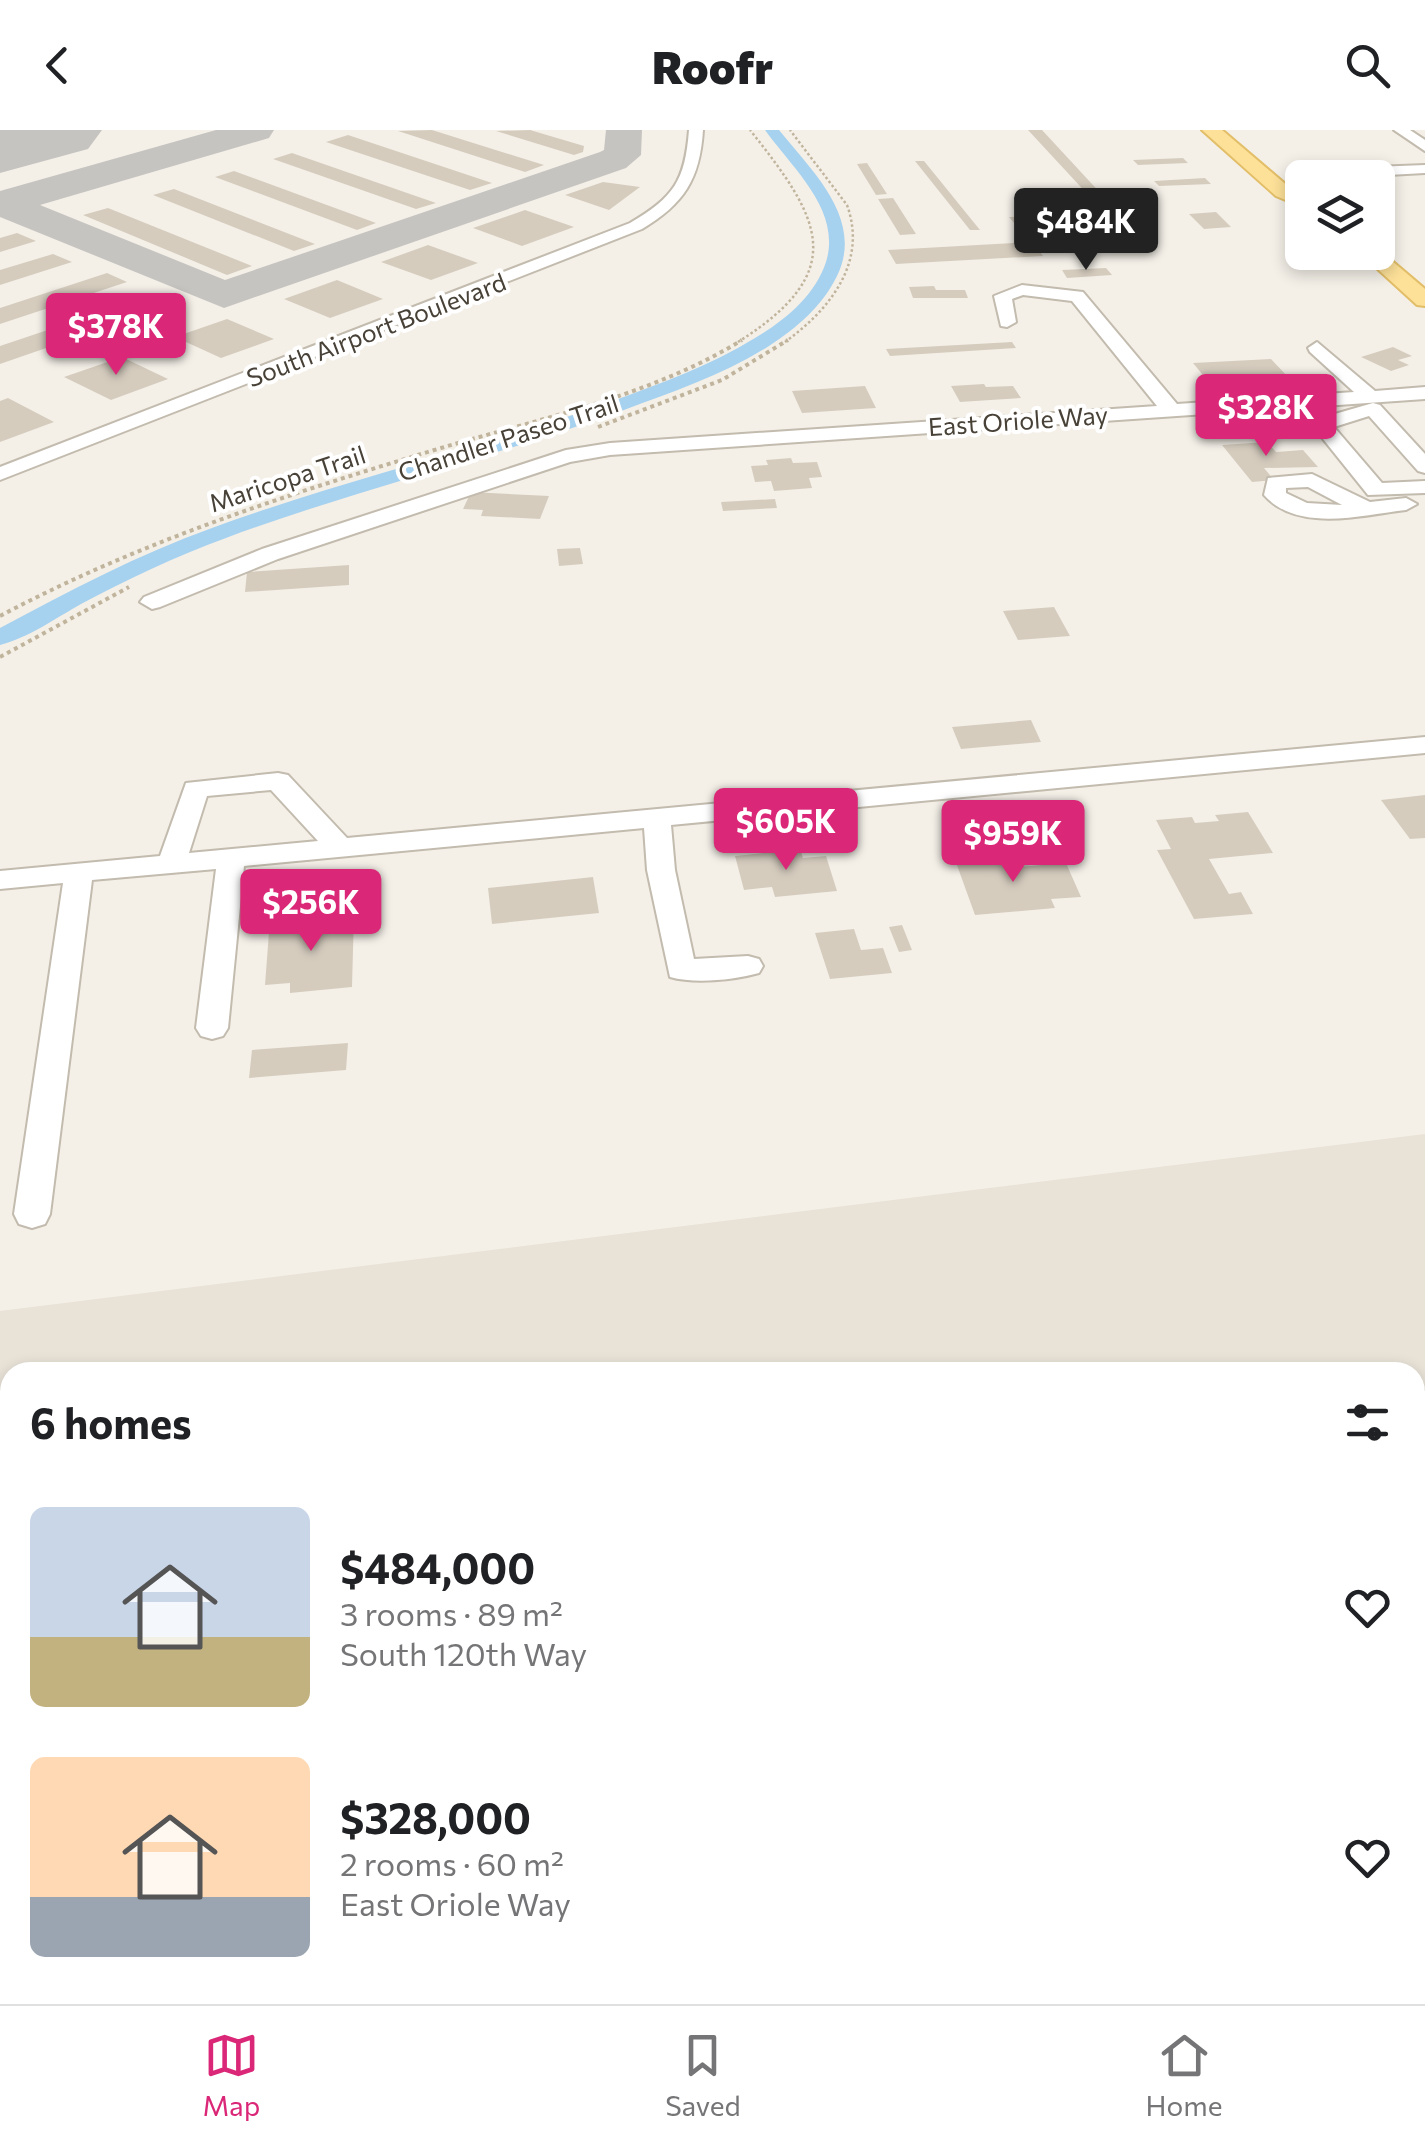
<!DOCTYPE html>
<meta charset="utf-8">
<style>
:root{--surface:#fff;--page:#f6f6f6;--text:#202124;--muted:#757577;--line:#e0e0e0;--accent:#db2777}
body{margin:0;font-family:Commissioner,sans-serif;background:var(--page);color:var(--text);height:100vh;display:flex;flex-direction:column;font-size:38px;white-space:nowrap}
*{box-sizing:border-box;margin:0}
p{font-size:32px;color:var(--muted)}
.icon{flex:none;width:55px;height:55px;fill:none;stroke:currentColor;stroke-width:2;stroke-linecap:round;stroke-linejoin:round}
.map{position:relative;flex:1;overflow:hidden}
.drawer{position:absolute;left:0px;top:1232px;width:1425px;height:642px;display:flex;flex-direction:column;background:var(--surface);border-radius:30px 30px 0 0;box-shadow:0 5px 15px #0003}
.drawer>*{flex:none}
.buttons{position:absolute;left:1285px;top:30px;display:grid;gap:20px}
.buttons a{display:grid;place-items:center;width:110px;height:110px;border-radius:15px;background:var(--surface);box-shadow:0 5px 15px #0003;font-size:50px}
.price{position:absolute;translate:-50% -85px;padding:0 22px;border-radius:10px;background:var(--accent);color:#fff;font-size:32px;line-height:65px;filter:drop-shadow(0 2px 5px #0008)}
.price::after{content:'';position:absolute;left:50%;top:60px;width:30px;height:22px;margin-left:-15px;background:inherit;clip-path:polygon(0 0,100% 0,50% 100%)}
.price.selected{background:#222;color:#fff}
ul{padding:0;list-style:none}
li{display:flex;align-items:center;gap:30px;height:250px;padding:0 30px}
li span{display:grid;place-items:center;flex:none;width:280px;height:200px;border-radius:15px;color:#555}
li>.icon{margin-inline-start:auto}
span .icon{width:120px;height:120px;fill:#fffc;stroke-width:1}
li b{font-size:42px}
h2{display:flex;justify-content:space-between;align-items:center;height:120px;padding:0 30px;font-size:42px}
header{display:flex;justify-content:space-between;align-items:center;height:130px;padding:0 30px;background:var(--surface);font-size:45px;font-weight:800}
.menu{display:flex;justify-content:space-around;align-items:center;height:140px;border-top:2px solid var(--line);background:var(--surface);font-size:28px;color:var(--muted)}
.menu a{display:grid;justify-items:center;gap:5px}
.menu .selected{color:var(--accent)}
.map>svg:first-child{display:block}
</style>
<header><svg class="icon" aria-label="back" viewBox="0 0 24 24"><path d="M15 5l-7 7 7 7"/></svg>Roofr<svg class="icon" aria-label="search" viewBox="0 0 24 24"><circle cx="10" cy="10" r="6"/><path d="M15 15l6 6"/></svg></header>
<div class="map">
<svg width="1425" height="1874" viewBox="0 0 1425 1874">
<rect width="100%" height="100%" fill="#f4f0e8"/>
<polygon fill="#e8e2d7" points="1425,1004 1425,1342 1415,1343 1415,1242 10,1242 10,1540 0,1542 0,1181"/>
<g fill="#cfe7b2">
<polygon points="1425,1342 1425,1859 1415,1860 1415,1343"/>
<polygon points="10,1540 10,1865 1388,1865 1337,1874 0,1874 0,1542"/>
</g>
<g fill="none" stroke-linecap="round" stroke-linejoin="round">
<path fill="#a6d1ef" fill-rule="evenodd" d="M 765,0 L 779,0 C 811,40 865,89 837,146 C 823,175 797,198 769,216 C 725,244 673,262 624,280 C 493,328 357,359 226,408 C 176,426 128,449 81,474 C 56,488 28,508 0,515 L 0,498 C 69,461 139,424 212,398 C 343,350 479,319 610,272 C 659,254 710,236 755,208 C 784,191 815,166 826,132 C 842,80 792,38 765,0 Z"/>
<polygon fill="#c6c4c0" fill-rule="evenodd" points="216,0 274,0 269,8 40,75 225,150 600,22 604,20 606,0 642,0 641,25 626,38 224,178 0,87 0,61"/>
<polygon fill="#c6c4c0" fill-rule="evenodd" points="0,0 102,0 88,19 0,43"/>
</g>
<g fill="#d5ccbe">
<polygon points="432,0 544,35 525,42 398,1"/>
<polygon points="530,0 584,16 583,22 574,25 496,1"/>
<polygon points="1028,0 1042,0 1104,67 1121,66 1127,72 1086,75 1080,69 1091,68"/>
<polygon points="348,5 492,53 470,60 326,12"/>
<polygon points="292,23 436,73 416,79 273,29"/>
<polygon points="1183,28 1188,33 1138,35 1133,30"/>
<polygon points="915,31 924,31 980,100 970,100"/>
<polygon points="867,33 887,64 876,65 857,34"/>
<polygon points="234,41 376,93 357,100 215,47"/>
<polygon points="1205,48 1211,54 1159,56 1154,51"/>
<polygon points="603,52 640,57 609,80 565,65"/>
<polygon points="174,59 315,114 294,121 153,65"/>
<polygon points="893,68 916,104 900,105 878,69"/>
<polygon points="108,78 252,136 227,145 83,85"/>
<polygon points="525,80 574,97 522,116 473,98"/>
<polygon points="1216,82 1231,97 1204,99 1189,84"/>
<polygon points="1100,84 1109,94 1021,101 1009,87"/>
<polygon points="17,103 36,111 0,122 0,108"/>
<polygon points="1033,112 1043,126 896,134 888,120"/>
<polygon points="428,115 478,133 431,150 381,132"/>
<polygon points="53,124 72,132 0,155 0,140"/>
<polygon points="1106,138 1112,145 1067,148 1062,140"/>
<polygon points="107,143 127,152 0,194 0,178"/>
<polygon points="337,150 383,169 330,188 284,169"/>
<polygon points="934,156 936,160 965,160 968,168 913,168 909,157"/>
<polygon points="155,164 176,173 0,234 0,216"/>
<polygon points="227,189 274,209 221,228 175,207"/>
<polygon points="1012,212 1016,218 890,226 886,219"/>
<polygon points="1393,217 1412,226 1398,230 1409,235 1391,241 1361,227"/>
<polygon points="122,227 168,249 111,270 64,247"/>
<polygon points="1271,229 1287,246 1207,250 1193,233"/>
<polygon points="984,254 986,257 1013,256 1021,268 960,272 951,256"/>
<polygon points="865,256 876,278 802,283 792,261"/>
<polygon points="8,268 54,292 0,312 0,271"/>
<polygon points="1267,312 1276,322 1303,320 1318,337 1264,338 1274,350 1252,352 1222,315"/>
<polygon points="791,328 793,333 817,332 822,347 809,348 812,358 774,361 771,351 755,352 751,336 768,335 766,330"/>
<polygon points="471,362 549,366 540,389 481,386 483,380 463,379"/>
<polygon points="775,369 777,378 723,381 721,372"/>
<polygon points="580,418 583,434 559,436 557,419"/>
<polygon points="349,435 349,455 245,462 247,442"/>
<polygon points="1054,477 1070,506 1018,510 1003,481"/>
<polygon points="1031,590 1041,612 961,619 952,597"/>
<polygon points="1425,665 1425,708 1410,709 1381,670"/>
<polygon points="1248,682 1273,723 1209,729 1229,764 1241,762 1253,784 1194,789 1157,720 1171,719 1156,690 1192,687 1195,693 1219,691 1215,685"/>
<polygon points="800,719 803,728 826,726 837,761 775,767 772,757 744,760 735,726"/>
<polygon points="1002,723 1008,738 1066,733 1081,767 1051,769 1055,778 975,785 954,727"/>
<polygon points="593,747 599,783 492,794 488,758"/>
<polygon points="354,783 352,857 290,863 290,853 265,855 270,789 305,786 305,803 324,801 325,786"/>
<polygon points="902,795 912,820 899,822 889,797"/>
<polygon points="854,799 861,820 883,818 892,843 830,849 815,803"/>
<polygon points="348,913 346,940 249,948 252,920"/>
</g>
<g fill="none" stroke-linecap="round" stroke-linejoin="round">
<defs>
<g id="minor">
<path d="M 689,0 L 703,0 C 700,49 684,74 642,99 L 0,350 L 0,337 L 630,93 C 674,67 685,51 689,0 Z"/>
<polygon points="1394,0 1410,0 1425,10 1425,21"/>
<polygon points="1425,35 1425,43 1297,50 1289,45 1297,40"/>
<polygon points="1022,155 1083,162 1177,274 1354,262 1310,222 1308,218 1317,212 1375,261 1425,257 1425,269 610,325 570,332 278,429 160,477 152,479 140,472 144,467 262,419 566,320 610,313 1157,276 1072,171 1023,165 1012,169 1016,192 1007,197 1001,196 994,166"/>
<polygon points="1373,273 1380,275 1425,324 1425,343 1418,341 1369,286 1334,297 1382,353 1425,351 1425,363 1368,365 1311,294 1314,290"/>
<path d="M 1312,344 L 1370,372 L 1406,368 L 1417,374 L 1406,380 C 1362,385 1298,403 1264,365 L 1268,348 ZM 1308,357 L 1342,375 L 1307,373 L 1286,363 L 1286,358 Z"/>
<path d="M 1425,607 L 1425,623 L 671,695 L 675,740 L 694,829 L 748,826 L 759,829 L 763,836 L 759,843 C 734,850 695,854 670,847 L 647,740 L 644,698 L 244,736 L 228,898 L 223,906 L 212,909 L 201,906 L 196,898 L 216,739 L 92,750 L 50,1084 L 45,1094 L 32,1098 L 19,1094 L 14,1084 L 63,753 L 0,759 L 0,741 L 160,726 L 186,653 L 278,643 L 288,645 L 347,708 ZM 271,660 L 318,711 L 189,723 L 207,666 Z"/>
<polygon points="1425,1261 1425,1295 1415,1297 1415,1263"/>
<polygon points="10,1455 10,1495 0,1498 0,1456"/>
</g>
<g id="major">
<polygon points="1202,0 1222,0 1290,58 1302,64 1302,77 1276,66"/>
<polygon points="1378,119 1425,159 1425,176 1417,175 1359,122 1378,122"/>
</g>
</defs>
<use href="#minor" stroke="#c2bbae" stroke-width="4"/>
<use href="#major" stroke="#e2be68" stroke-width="4"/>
<g stroke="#c1b49c" stroke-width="2.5" stroke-dasharray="2.5 2.5" stroke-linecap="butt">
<path d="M 738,212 C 852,140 820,88 750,0"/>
<path d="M 785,212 C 829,180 868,133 847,75 L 790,0"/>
</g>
<g stroke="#c1b49c" stroke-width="4" stroke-dasharray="4 4" stroke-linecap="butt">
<polyline points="598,297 722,250 788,210"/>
<path d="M 0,486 C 141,411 289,364 441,318 C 542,288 651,266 742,210"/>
<polyline points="0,527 129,457"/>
</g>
<g stroke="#c1b49c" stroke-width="8" stroke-dasharray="8 8" stroke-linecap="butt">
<polyline points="1415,1380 1425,1379"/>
<polyline points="0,1585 10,1583"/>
<polyline points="1415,1798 1425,1796"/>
<polyline points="987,1874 1037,1865"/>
</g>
<use href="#minor" fill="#fff" fill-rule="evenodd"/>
<use href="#major" fill="#fde199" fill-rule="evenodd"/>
</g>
<g text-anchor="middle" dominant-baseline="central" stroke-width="8" stroke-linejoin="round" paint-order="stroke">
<g font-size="25" fill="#474137" stroke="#fff">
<text transform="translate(376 199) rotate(-21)">South Airport Boulevard</text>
<text transform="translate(1018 290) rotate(-4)">East Oriole Way</text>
<text transform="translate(508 307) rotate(-18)">Chandler Paseo Trail</text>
<text transform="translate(287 348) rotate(-18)">Maricopa Trail</text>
</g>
</g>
</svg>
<div class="buttons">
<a><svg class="icon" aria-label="layers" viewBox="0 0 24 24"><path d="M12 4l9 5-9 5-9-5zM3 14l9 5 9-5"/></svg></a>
</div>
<b class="price selected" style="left:1086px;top:143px">$484K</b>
<b class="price" style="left:116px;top:248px">$378K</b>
<b class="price" style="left:1266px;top:329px">$328K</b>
<b class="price" style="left:786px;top:743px">$605K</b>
<b class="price" style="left:1013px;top:755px">$959K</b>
<b class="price" style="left:311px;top:824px">$256K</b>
<section class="drawer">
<h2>6 homes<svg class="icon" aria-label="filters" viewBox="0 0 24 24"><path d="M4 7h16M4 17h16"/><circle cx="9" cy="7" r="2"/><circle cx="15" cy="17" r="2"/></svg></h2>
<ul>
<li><span style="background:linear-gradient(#c9d6e8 65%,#c2b280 0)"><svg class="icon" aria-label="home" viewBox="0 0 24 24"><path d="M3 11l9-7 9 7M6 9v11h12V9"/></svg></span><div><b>$484,000</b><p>3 rooms · 89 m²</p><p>South 120th Way</p></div><svg class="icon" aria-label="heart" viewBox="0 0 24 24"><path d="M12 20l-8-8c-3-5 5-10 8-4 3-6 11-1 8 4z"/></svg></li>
<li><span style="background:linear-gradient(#ffd9b3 70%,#9aa5b1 0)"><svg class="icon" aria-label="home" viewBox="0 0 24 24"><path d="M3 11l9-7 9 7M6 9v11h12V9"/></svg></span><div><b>$328,000</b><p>2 rooms · 60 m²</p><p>East Oriole Way</p></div><svg class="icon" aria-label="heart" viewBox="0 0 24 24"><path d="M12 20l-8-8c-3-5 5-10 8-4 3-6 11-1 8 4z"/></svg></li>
</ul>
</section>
</div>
<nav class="menu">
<a class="selected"><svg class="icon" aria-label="map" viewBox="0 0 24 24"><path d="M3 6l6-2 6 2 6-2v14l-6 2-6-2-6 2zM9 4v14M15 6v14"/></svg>Map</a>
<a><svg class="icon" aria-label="saved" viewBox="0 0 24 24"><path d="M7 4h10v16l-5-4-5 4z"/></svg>Saved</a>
<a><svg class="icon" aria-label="home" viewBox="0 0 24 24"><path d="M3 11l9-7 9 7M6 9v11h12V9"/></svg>Home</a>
</nav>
